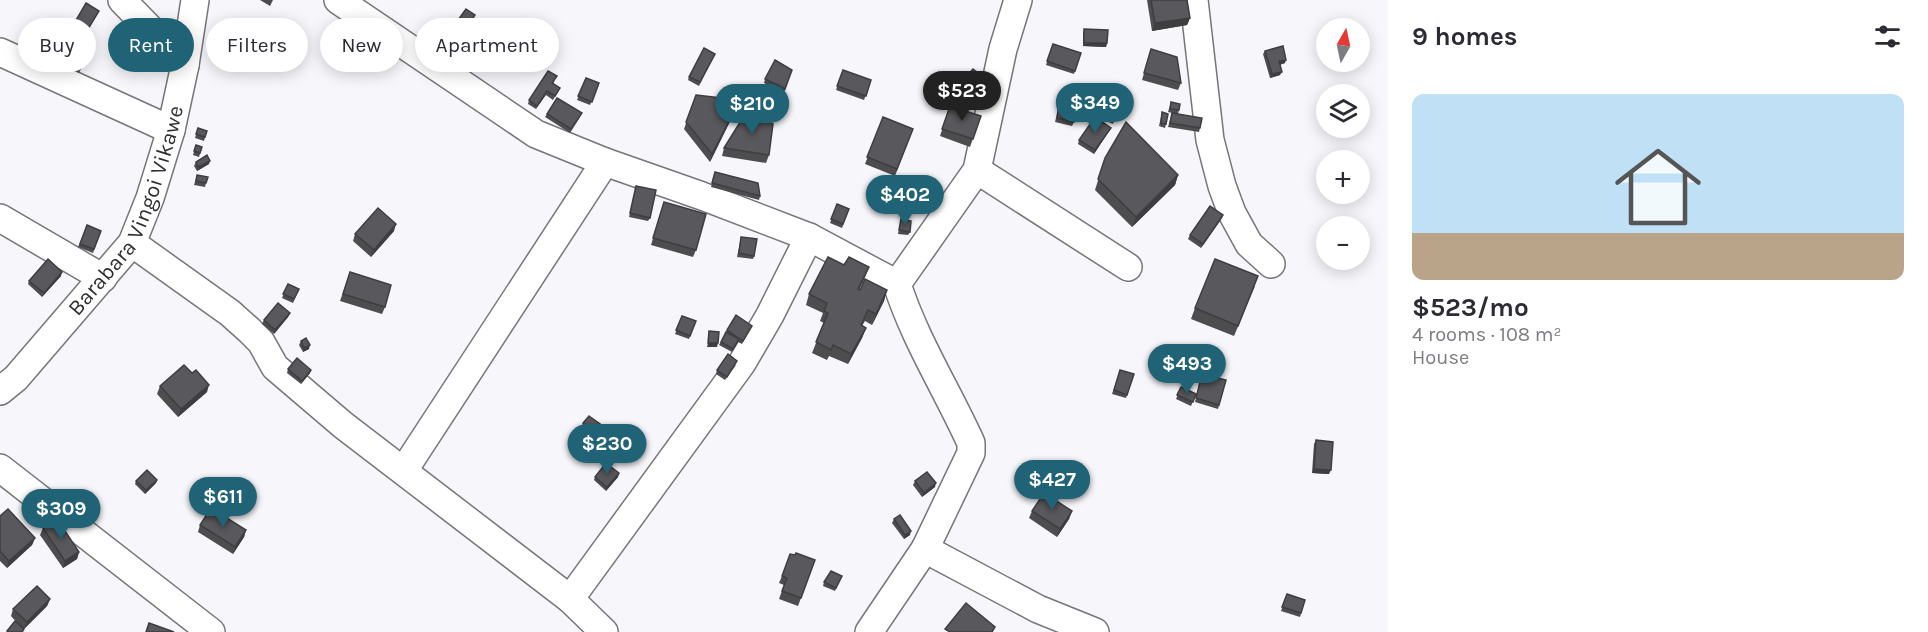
<!DOCTYPE html>
<meta charset="utf-8">
<style>
:root{--surface:#fff;--page:#f2f2f3;--text:#2b2b33;--muted:#7c7c81;--accent:#216376}
body{margin:0;font-family:Karla,sans-serif;background:var(--page);color:var(--text);height:100vh;display:flex;flex-direction:column;font-size:22px;white-space:nowrap}
*{box-sizing:border-box;margin:0}
p{font-size:20px;color:var(--muted)}
.icon{flex:none;width:33px;height:33px;fill:none;stroke:currentColor;stroke-width:2;stroke-linecap:round;stroke-linejoin:round}
.map{position:relative;flex:1;overflow:hidden}
.sheet{display:flex;flex-direction:column;background:var(--surface);width:540px}
.sheet>*{flex:none}
.banner{position:absolute;left:18px;top:18px;width:570px;height:54px;display:flex;gap:12px}
.needle{width:39px;rotate:9deg}
.tools{position:absolute;left:1316px;top:18px;display:grid;gap:12px}
.tools a{display:grid;place-items:center;width:54px;height:54px;border-radius:50%;background:var(--surface);box-shadow:0 3px 15px #0003;font-size:30px}
.price{position:absolute;translate:-50% -51px;padding:0 14px;border-radius:21px;background:var(--accent);color:#fff;font-size:20px;line-height:39px;filter:drop-shadow(0 2px 3px #0008)}
.price::after{content:'';position:absolute;left:50%;top:36px;width:18px;height:14px;margin-left:-9px;background:inherit;clip-path:polygon(0 0,100% 0,50% 100%)}
.price.current{background:#222;color:#fff}
ul{padding:0;list-style:none}
li{display:grid;align-content:center;gap:12px;height:318px;padding:0 24px}
li span{display:grid;place-items:center;height:186px;border-radius:12px;color:#555}
li>.icon{margin-inline-start:auto}
span .icon{width:108px;height:108px;fill:#fffc;stroke-width:1}
li b{font-size:26px}
h2{display:flex;justify-content:space-between;align-items:center;height:72px;padding:0 24px;font-size:26px}
.chip{padding:0 21px;border-radius:27px;background:var(--surface);box-shadow:0 3px 15px #0003;font-size:21px;line-height:54px}
.chip.current{background:var(--accent);color:#fff}
main{display:flex;flex:1;min-height:0}
.map>svg:first-child{display:block}
</style>
<main>
<div class="map">
<svg width="1388" height="632" viewBox="0 0 1388 632">
<rect width="100%" height="100%" fill="#f7f6fb"/>
<g fill="none" stroke-linecap="round" stroke-linejoin="round">
<defs>
<g id="minor">
<polyline points="122,0 185,65"/>
<path d="M 338,0 L 536,134 L 605,162 L 702,196 L 809,237 L 897,284 C 915,340 947,390 971,443 L 971,453 L 925,549 L 869,632"/>
<polyline points="1194,0 1210,140 1222,186 1232,213 1249,244 1271,264"/>
<polyline points="0,52 171,130"/>
<polyline points="977,170 1128,267"/>
<polyline points="0,218 103,278"/>
<polyline points="132,243 230,313 249,330 261,342 275,367 343,425 570,599 604,632"/>
<polyline points="897,284 977,170 1003,49 1018,0"/>
<path id="s1" d="M 0,391 L 16,378 L 132,243 L 150,198 L 171,130 L 185,65 L 195,0"/>
<polyline points="0,468 211,632"/>
<polyline points="404,470 605,162"/>
<polyline points="925,549 1038,609 1095,632"/>
<polyline points="570,599 742,363 770,315 809,237"/>
</g>
</defs>
<use href="#minor" stroke="#76757a" stroke-width="30"/>
<use href="#minor" stroke="#fff" stroke-width="27"/>
</g>
<g fill="#4d4d50">
<polygon points="260,0 273,0 270,6"/>
<polygon points="1147,0 1187,0 1190,18 1187,25 1152,31"/>
<polygon points="97,14 86,33 74,25 75,22"/>
<polygon points="474,19 466,30 457,24 458,20"/>
<polygon points="60,20 70,24 64,38 54,34"/>
<polygon points="1084,29 1107,43 1106,47 1083,46 1083,33"/>
<polygon points="1053,44 1081,53 1074,74 1046,65"/>
<polygon points="1151,49 1181,83 1178,90 1142,80"/>
<polygon points="1265,51 1285,63 1280,65 1280,75 1270,78 1263,54"/>
<polygon points="715,54 699,86 688,80 689,77"/>
<polygon points="60,57 87,57 79,73 59,61"/>
<polygon points="792,70 784,93 764,83 765,79"/>
<polygon points="843,70 871,80 864,100 836,90"/>
<polygon points="981,75 979,79 973,86 966,80 967,76"/>
<polygon points="586,78 599,83 590,105 577,100"/>
<polygon points="555,80 553,84 560,88 553,100 546,95 536,109 528,104 529,100"/>
<polygon points="1075,84 1099,94 1091,114 1067,103"/>
<polygon points="696,95 737,107 710,162 684,129"/>
<polygon points="1171,102 1179,110 1178,114 1200,128 1199,132 1168,127 1172,113 1168,112"/>
<polygon points="1059,105 1074,122 1072,126 1055,122"/>
<polygon points="950,106 981,116 970,147 940,136"/>
<polygon points="1162,112 1166,124 1165,128 1159,126"/>
<polygon points="1117,113 1113,124 1106,121 1107,118"/>
<polygon points="547,114 580,117 570,133 545,117"/>
<polygon points="883,117 913,129 895,176 865,164"/>
<polygon points="198,128 207,131 204,141 195,138"/>
<polygon points="1111,128 1109,131 1094,154 1078,144 1079,140"/>
<polygon points="196,145 202,147 199,157 193,155"/>
<polygon points="724,148 769,155 766,163 722,156"/>
<polygon points="1105,158 1178,175 1175,185 1132,227 1095,190"/>
<polygon points="196,162 209,164 197,171 194,166"/>
<polygon points="715,172 760,196 759,200 711,187"/>
<polygon points="197,175 206,183 205,187 194,185"/>
<polygon points="636,186 650,218 648,221 629,217"/>
<polygon points="664,202 696,250 693,257 651,245"/>
<polygon points="837,204 849,209 842,228 830,223"/>
<polygon points="1222,218 1201,248 1188,239 1190,235"/>
<polygon points="901,219 910,232 908,235 898,234"/>
<polygon points="87,225 101,231 93,253 78,247"/>
<polygon points="394,231 371,257 353,241 355,234"/>
<polygon points="741,237 754,256 753,259 737,257"/>
<polygon points="350,272 385,307 382,314 340,301"/>
<polygon points="61,276 42,297 28,284 29,281"/>
<polygon points="865,277 859,290 887,290 884,301 872,325 865,321 862,326 866,328 862,338 848,364 829,356 827,360 812,353 824,323 820,321 823,313 806,305 809,294"/>
<polygon points="288,284 299,289 293,303 282,298"/>
<polygon points="1255,286 1234,336 1191,319 1195,308"/>
<polygon points="290,313 288,317 274,334 262,324 264,320"/>
<polygon points="682,316 696,321 689,339 675,334"/>
<polygon points="752,326 742,344 738,342 732,352 719,345 727,330"/>
<polygon points="301,341 309,349 303,352 299,345"/>
<polygon points="736,365 725,380 716,374 717,370"/>
<polygon points="288,369 311,370 310,373 301,384 287,373"/>
<polygon points="1120,370 1134,374 1126,398 1112,394"/>
<polygon points="1202,374 1226,380 1218,409 1195,402"/>
<polygon points="160,386 207,392 178,417 157,394"/>
<polygon points="1181,387 1196,394 1191,406 1176,399"/>
<polygon points="583,423 598,428 593,435 582,427"/>
<polygon points="1316,440 1329,474 1312,473 1314,444"/>
<polygon points="619,473 618,477 606,491 594,480 595,477"/>
<polygon points="157,480 156,483 145,494 135,484 136,481"/>
<polygon points="915,481 935,487 922,497 913,485"/>
<polygon points="1032,511 1072,511 1069,519 1057,537 1029,518"/>
<polygon points="0,516 35,538 32,545 7,568 0,561"/>
<polygon points="894,519 910,535 904,539 892,523"/>
<polygon points="200,525 246,530 244,537 233,554 198,532"/>
<polygon points="43,528 79,552 77,559 63,568 40,535"/>
<polygon points="815,560 798,606 779,599 784,585 779,583 782,576"/>
<polygon points="842,576 835,591 823,586 824,582"/>
<polygon points="1287,594 1305,600 1300,617 1281,611"/>
<polygon points="50,599 47,606 24,629 23,632 7,632 15,621 19,625 11,616 13,609"/>
</g>
<g fill="#3e3e41">
<polygon points="1190,18 1187,25 1152,31 1155,23"/>
<polygon points="1084,43 1107,43 1106,47 1083,46"/>
<polygon points="1286,60 1285,63 1278,65 1279,61"/>
<polygon points="1282,72 1280,75 1270,78 1272,74"/>
<polygon points="740,100 737,107 710,162 712,154"/>
<polygon points="1111,128 1109,131 1094,154 1095,150"/>
<polygon points="210,161 209,164 197,171 198,167"/>
<polygon points="1178,175 1175,185 1132,227 1136,217"/>
<polygon points="1223,215 1222,218 1201,248 1203,244"/>
<polygon points="396,224 394,231 371,257 374,250"/>
<polygon points="869,267 865,277 854,299 858,289"/>
<polygon points="62,272 61,276 42,297 44,293"/>
<polygon points="887,290 884,301 872,325 876,314"/>
<polygon points="290,313 288,317 274,334 275,330"/>
<polygon points="866,328 862,338 848,364 851,354"/>
<polygon points="708,343 718,343 717,347 707,347"/>
<polygon points="310,345 309,349 303,352 304,348"/>
<polygon points="311,370 310,373 301,384 302,381"/>
<polygon points="209,385 207,392 178,417 181,409"/>
<polygon points="1314,469 1331,470 1329,474 1312,473"/>
<polygon points="619,473 618,477 606,491 607,487"/>
<polygon points="157,480 156,483 145,494 146,490"/>
<polygon points="936,483 935,487 922,497 924,493"/>
<polygon points="1072,511 1069,519 1057,537 1060,529"/>
<polygon points="246,530 244,537 233,554 235,547"/>
<polygon points="911,531 910,535 904,539 905,535"/>
<polygon points="35,538 32,545 7,568 9,561"/>
<polygon points="79,552 77,559 63,568 65,561"/>
<polygon points="50,599 47,606 24,629 27,622"/>
</g>
<g fill="#59595d" stroke="#3e3e41" stroke-width="1.5">
<polygon points="1151,0 1187,0 1190,18 1155,23"/>
<polygon points="86,3 99,11 88,29 75,22"/>
<polygon points="466,9 475,15 468,26 458,20"/>
<polygon points="60,20 70,24 65,35 55,30"/>
<polygon points="1084,29 1108,30 1107,43 1084,43"/>
<polygon points="1053,44 1081,53 1075,71 1047,61"/>
<polygon points="67,45 87,57 80,69 60,57"/>
<polygon points="1283,46 1286,60 1279,61 1282,72 1272,74 1265,51"/>
<polygon points="704,48 715,54 700,82 689,77"/>
<polygon points="1151,49 1177,57 1181,83 1144,73"/>
<polygon points="775,60 792,70 785,89 765,79"/>
<polygon points="973,69 981,75 975,82 967,76"/>
<polygon points="843,70 871,80 866,96 837,86"/>
<polygon points="548,71 557,76 552,83 560,88 555,96 547,91 537,106 529,100"/>
<polygon points="586,78 599,83 592,102 578,96"/>
<polygon points="1075,84 1099,94 1092,111 1068,100"/>
<polygon points="696,95 740,100 712,154 686,122"/>
<polygon points="557,98 582,113 571,129 547,114"/>
<polygon points="1171,102 1180,104 1179,110 1170,109"/>
<polygon points="1059,105 1077,108 1074,122 1057,118"/>
<polygon points="950,106 981,116 973,139 942,129"/>
<polygon points="1110,110 1117,113 1114,120 1107,118"/>
<polygon points="747,111 773,124 769,155 724,148"/>
<polygon points="1162,112 1168,114 1166,124 1161,123"/>
<polygon points="1172,113 1202,118 1200,128 1170,123"/>
<polygon points="883,117 913,129 897,169 867,157"/>
<polygon points="1095,117 1111,128 1095,150 1079,140"/>
<polygon points="1126,122 1178,175 1136,217 1098,179 1105,158"/>
<polygon points="198,128 207,131 205,137 196,134"/>
<polygon points="196,145 202,147 200,153 194,151"/>
<polygon points="207,155 210,161 198,167 196,162"/>
<polygon points="715,172 758,183 760,196 712,183"/>
<polygon points="197,175 208,177 206,183 196,181"/>
<polygon points="636,186 656,190 650,218 630,213"/>
<polygon points="664,202 706,214 696,250 653,238"/>
<polygon points="837,204 849,209 843,224 831,219"/>
<polygon points="1210,206 1223,215 1203,244 1190,235"/>
<polygon points="378,208 396,224 374,250 355,234"/>
<polygon points="901,219 911,221 910,232 899,230"/>
<polygon points="87,225 101,231 94,249 80,244"/>
<polygon points="741,237 757,239 754,256 739,253"/>
<polygon points="828,257 844,265 849,257 869,267 858,289 860,290 865,279 887,290 876,314 868,310 861,325 866,328 851,354 833,345 831,350 816,342 828,313 824,311 827,303 809,294"/>
<polygon points="48,259 62,272 44,293 29,281"/>
<polygon points="1215,259 1258,276 1238,326 1195,308"/>
<polygon points="350,272 391,285 385,307 343,294"/>
<polygon points="288,284 299,289 294,299 283,294"/>
<polygon points="278,303 290,313 275,330 264,320"/>
<polygon points="736,315 752,326 743,341 727,330"/>
<polygon points="682,316 696,321 690,336 676,330"/>
<polygon points="709,331 719,332 718,343 708,343"/>
<polygon points="726,332 739,339 733,349 721,342"/>
<polygon points="306,338 310,345 304,348 301,341"/>
<polygon points="728,354 737,361 727,377 717,370"/>
<polygon points="297,358 311,370 302,381 288,369"/>
<polygon points="184,365 192,373 196,370 209,385 181,409 160,386"/>
<polygon points="1120,370 1134,374 1127,395 1114,390"/>
<polygon points="1202,374 1226,380 1219,405 1196,398"/>
<polygon points="1181,387 1196,394 1193,402 1177,395"/>
<polygon points="589,416 600,424 594,431 583,423"/>
<polygon points="1316,440 1333,442 1331,470 1314,469"/>
<polygon points="606,463 619,473 607,487 595,477"/>
<polygon points="147,470 157,480 146,490 136,481"/>
<polygon points="927,472 936,483 924,493 915,481"/>
<polygon points="1044,493 1072,511 1060,529 1032,511"/>
<polygon points="211,508 246,530 235,547 200,525"/>
<polygon points="8,509 35,538 9,561 0,551 0,516"/>
<polygon points="900,515 911,531 905,535 894,519"/>
<polygon points="57,519 79,552 65,561 43,528"/>
<polygon points="796,553 815,560 801,598 782,591 787,578 782,576 790,554 795,555"/>
<polygon points="831,571 842,576 836,588 824,582"/>
<polygon points="37,586 50,599 27,622 13,609"/>
<polygon points="1287,594 1305,600 1301,613 1282,607"/>
<polygon points="966,603 995,627 992,632 950,632 945,629"/>
<polygon points="15,621 24,629 22,632 8,632 7,631"/>
<polygon points="149,623 174,632 146,632"/>
</g>
<g text-anchor="middle" dominant-baseline="central" stroke-width="6" stroke-linejoin="round" paint-order="stroke">
<g font-size="22" fill="#2e2d2f" stroke="#fff">
<text stroke="none"><textPath href="#s1" startOffset="225">Barabara Vingoi Vikawe</textPath></text>
</g>
</g>
</svg>
<div class="tools">
<a><svg class="needle" viewBox="-14 -14 28 28"><path d="M0-13l5 13h-10z" fill="#e53935"/><path d="M0 13l5-13h-10z" fill="#7c7c81"/></svg></a>
<a><svg class="icon" aria-label="layers" viewBox="0 0 24 24"><path d="M12 4l9 5-9 5-9-5zM3 14l9 5 9-5"/></svg></a>
<a>+</a>
<a>−</a>
</div>
<b class="price current" style="left:962px;top:122px">$523</b>
<b class="price" style="left:1095px;top:134px">$349</b>
<b class="price" style="left:752px;top:135px">$210</b>
<b class="price" style="left:905px;top:226px">$402</b>
<b class="price" style="left:1187px;top:395px">$493</b>
<b class="price" style="left:607px;top:475px">$230</b>
<b class="price" style="left:1052px;top:511px">$427</b>
<b class="price" style="left:223px;top:528px">$611</b>
<b class="price" style="left:61px;top:540px">$309</b>
<div class="banner">
<a class="chip">Buy</a>
<a class="chip current">Rent</a>
<a class="chip">Filters</a>
<a class="chip">New</a>
<a class="chip">Apartment</a>
</div>
</div>
<section class="sheet">
<h2>9 homes<svg class="icon" aria-label="filters" viewBox="0 0 24 24"><path d="M4 7h16M4 17h16"/><circle cx="9" cy="7" r="2"/><circle cx="15" cy="17" r="2"/></svg></h2>
<ul>
<li><span style="background:linear-gradient(#bfe0f5 75%,#b9a48a 0)"><svg class="icon" aria-label="home" viewBox="0 0 24 24"><path d="M3 11l9-7 9 7M6 9v11h12V9"/></svg></span><div><b>$523/mo</b><p>4 rooms · 108 m²</p><p>House</p></div></li>
</ul>
</section>
</main>
